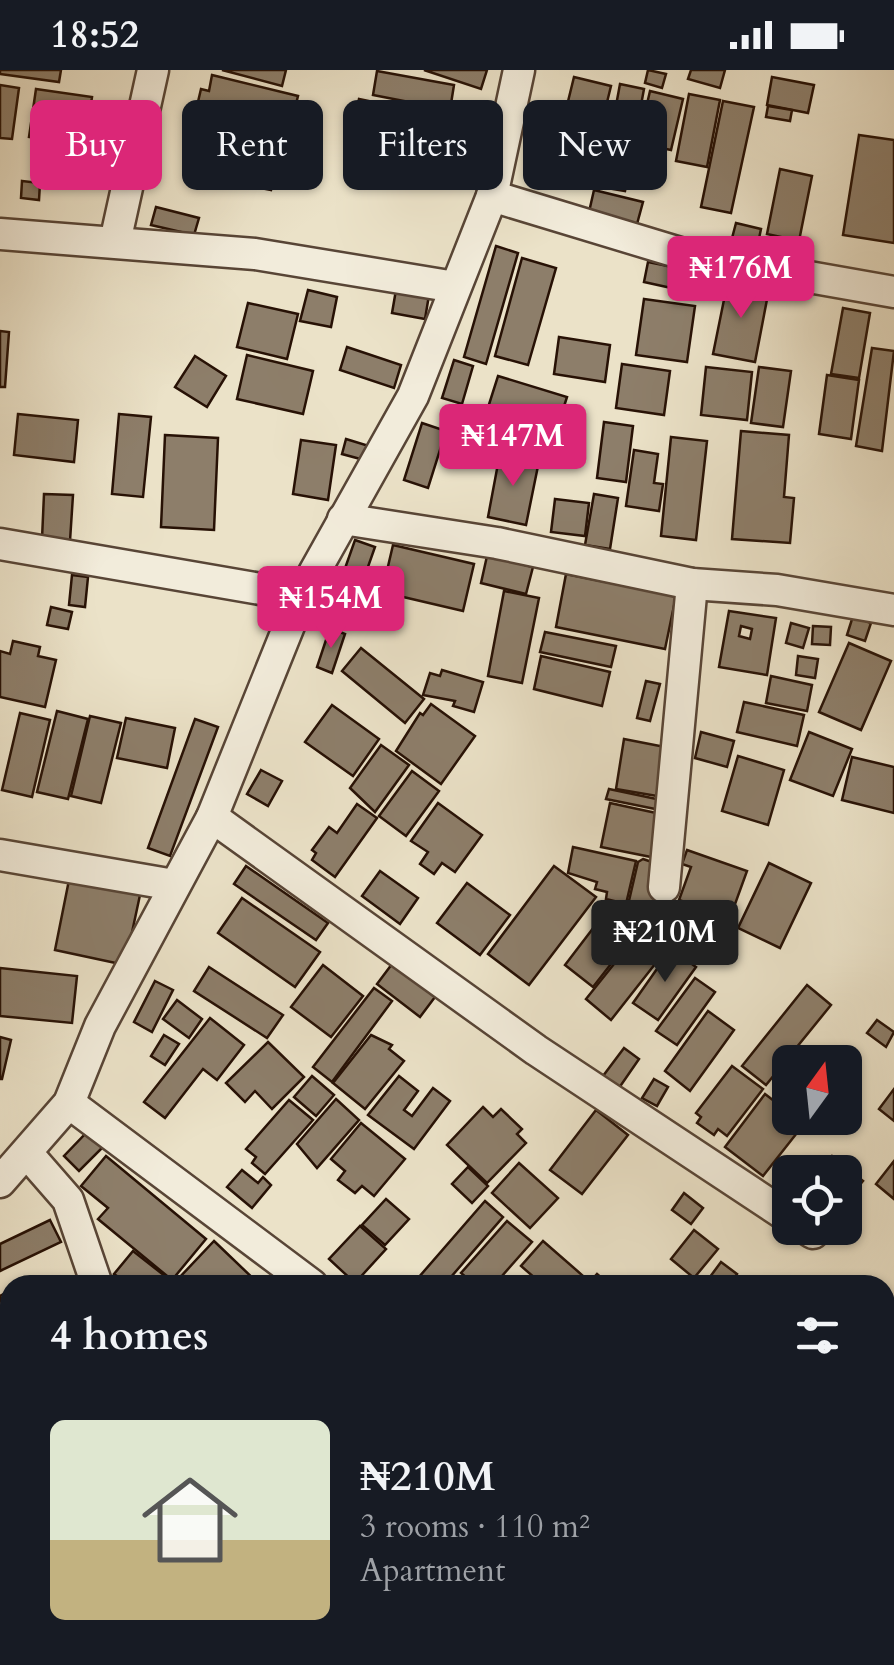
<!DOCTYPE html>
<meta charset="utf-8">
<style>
:root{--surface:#171b24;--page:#242831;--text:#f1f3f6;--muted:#9ea1a6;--accent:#db2777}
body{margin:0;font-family:Cardo,serif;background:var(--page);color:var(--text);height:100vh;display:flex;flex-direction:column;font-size:38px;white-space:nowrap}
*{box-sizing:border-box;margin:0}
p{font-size:32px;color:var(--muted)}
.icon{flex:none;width:55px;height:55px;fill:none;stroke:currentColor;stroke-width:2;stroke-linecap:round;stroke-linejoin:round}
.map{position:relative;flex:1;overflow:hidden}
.details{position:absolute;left:0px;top:1205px;width:895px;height:390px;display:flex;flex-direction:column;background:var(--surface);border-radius:30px 30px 0 0;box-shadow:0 2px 8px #0004}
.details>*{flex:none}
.guide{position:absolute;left:30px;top:30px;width:835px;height:90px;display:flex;gap:20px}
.needle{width:65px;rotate:15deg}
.controls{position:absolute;left:772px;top:975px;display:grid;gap:20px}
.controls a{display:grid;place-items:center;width:90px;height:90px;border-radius:15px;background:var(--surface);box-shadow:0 2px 8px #0004;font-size:50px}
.price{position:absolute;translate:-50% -85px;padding:0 22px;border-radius:10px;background:var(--accent);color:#fff;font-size:32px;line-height:65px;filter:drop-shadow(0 2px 5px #0008)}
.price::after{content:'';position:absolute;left:50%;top:60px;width:30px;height:22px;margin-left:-15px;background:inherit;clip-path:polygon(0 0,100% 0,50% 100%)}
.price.current{background:#222;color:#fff}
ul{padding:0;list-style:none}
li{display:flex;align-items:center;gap:30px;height:250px;padding:0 50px}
li span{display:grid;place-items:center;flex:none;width:280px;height:200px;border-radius:15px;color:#555}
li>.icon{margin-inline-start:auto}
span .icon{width:120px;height:120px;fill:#fffc;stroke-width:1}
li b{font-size:42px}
h2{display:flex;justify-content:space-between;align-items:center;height:120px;padding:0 50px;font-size:42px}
.chip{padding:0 35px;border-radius:15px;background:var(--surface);box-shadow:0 2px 8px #0004;font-size:35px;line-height:90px}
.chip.current{background:var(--accent);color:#fff}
.status{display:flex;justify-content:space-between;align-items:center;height:70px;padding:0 50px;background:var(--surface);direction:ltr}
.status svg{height:28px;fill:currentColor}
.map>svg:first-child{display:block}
</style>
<div class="status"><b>18:52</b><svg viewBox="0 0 49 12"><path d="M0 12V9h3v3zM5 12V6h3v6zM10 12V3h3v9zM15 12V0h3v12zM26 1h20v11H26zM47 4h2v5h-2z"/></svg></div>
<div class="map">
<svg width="894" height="1595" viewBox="0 0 894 1595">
<rect width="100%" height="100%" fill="#ebe2c8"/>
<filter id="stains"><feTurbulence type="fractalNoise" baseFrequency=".002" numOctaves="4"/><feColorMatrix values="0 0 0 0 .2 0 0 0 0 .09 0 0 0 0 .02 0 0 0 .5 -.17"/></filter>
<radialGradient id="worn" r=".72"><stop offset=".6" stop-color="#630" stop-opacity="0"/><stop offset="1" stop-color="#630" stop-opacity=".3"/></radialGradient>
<g fill="#8d7e6a" stroke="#271105" stroke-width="2.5" fill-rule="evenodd">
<polygon points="0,0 61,0 59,12 0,4"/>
<polygon points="222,0 286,0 282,16"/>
<polygon points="424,0 487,0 481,19"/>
<polygon points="648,0 666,4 662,18 645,13"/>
<polygon points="691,0 725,0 720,18 688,9"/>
<polygon points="377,1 454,15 450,40 373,25"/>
<polygon points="212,5 298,26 286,74 201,53 205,38 197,36 201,19 209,21"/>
<polygon points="574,7 611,16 597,73 560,64"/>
<polygon points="772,7 814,15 808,43 767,35"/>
<polygon points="620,14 644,19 625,121 601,117"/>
<polygon points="0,15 19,18 12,69 0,68"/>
<polygon points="36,19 92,27 85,75 29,67"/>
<polygon points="650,21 683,29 671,80 638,73"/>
<polygon points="689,24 720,30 707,97 676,91"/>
<polygon points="359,29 421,42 413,85 350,71"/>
<polygon points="723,31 754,37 731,143 701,137"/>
<polygon points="768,36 792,40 790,51 766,47"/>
<polygon points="859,65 894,70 894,173 843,165"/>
<polygon points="237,75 278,84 271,120 230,112"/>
<polygon points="465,79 484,84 480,97 461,91"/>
<polygon points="780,99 812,106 799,171 767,164"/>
<polygon points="22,111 40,113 39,130 21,128"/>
<polygon points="594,120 643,132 637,154 589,142"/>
<polygon points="156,137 199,148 194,165 151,155"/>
<polygon points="736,153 761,159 757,178 731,172"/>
<polygon points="496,176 518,183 486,294 464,287"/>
<polygon points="522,188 556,198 528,295 495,286"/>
<polygon points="648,192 698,202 694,223 644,212"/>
<polygon points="728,210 769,219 755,292 713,284"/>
<polygon points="308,220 337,227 331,257 300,251"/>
<polygon points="396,220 429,225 425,249 392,243"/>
<polygon points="644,229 695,236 687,292 636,285"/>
<polygon points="248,233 298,244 287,289 237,277"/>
<polygon points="843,238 870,243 859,308 831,304"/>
<polygon points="0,261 9,262 5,317 0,317"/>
<polygon points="559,267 610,275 605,312 554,304"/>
<polygon points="347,277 401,295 394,318 340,300"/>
<polygon points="872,278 894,281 882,381 856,376"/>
<polygon points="247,285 313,301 303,344 237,329"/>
<polygon points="195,286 226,306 207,337 175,317"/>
<polygon points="454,290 473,296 462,334 442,328"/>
<polygon points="622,294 670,301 664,345 616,338"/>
<polygon points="706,297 752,302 747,350 701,345"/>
<polygon points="759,297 791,301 783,357 751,353"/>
<polygon points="827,305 859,310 851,369 819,364"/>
<polygon points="498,306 567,327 554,368 485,347"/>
<polygon points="18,344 78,350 74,392 14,385"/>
<polygon points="119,344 151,347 143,427 112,424"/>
<polygon points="604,352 633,356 626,412 597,408"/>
<polygon points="422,353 446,361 428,418 404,410"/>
<polygon points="741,361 789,365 784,427 794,428 790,473 732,469"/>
<polygon points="165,365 218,368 214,460 161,457"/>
<polygon points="671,367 707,371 696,470 661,466"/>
<polygon points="346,369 369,376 364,390 342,384"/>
<polygon points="301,370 336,375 328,430 293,424"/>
<polygon points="634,380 658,384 654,413 663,414 659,441 626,436"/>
<polygon points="500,383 539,391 526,455 488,447"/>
<polygon points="44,424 73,425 70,471 42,469"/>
<polygon points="594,424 618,428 610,479 585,475"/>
<polygon points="555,429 589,433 585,466 551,462"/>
<polygon points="355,470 375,477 357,528 337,521"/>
<polygon points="393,475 474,494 463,541 382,522"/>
<polygon points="487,486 533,497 526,524 481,513"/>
<polygon points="566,504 676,526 665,579 556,557"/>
<polygon points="72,505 88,507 85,537 69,535"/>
<polygon points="504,521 539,528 522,613 488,606"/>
<polygon points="51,537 72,542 68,559 47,555"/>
<path d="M 729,541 L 776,548 L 767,605 L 719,597 ZM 741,556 L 752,559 L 750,569 L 739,566 Z"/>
<polygon points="853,546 871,553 865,571 847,565"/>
<polygon points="791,553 809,558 803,578 786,573"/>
<polygon points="813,556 831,557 830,575 812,574"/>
<polygon points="330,558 345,564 332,603 317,597"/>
<polygon points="545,562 616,576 611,597 540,582"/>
<polygon points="13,571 40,577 38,586 56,590 45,637 0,627 0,581 10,584"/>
<polygon points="849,573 891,591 861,660 819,642"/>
<polygon points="361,578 424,629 405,653 342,601"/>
<polygon points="541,586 610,602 602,636 534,619"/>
<polygon points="798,586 818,589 815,608 796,605"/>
<polygon points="442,600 483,612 474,642 453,636 455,631 423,625 430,603 440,606"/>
<polygon points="771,606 812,615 807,641 766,633"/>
<polygon points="646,611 660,614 650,651 637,648"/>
<polygon points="744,632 804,645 797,676 737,662"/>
<polygon points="431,634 475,666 441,714 396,681 420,643 423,645"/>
<polygon points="332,635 379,669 353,706 305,672"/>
<polygon points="57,641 88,649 68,729 37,722"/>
<polygon points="20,643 50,650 32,727 2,720"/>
<polygon points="90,646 121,653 101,733 71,726"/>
<polygon points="126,648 175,658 167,698 117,688"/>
<polygon points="195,649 218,657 170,786 148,778"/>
<polygon points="701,662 734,671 727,697 695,688"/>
<polygon points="809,662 852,679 833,726 790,710"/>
<polygon points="624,669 665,677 657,726 616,719"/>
<polygon points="381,675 409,695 375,742 350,718"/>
<polygon points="738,686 784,700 768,755 722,741"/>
<polygon points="852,687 894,697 894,743 842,730"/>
<polygon points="261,700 282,711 268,736 247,724"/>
<polygon points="412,701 439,721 406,766 379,746"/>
<polygon points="609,719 666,731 665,741 606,729"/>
<polygon points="438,733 482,765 455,802 442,793 434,804 420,794 428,782 411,771"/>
<polygon points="610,733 670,746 661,789 601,777"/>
<polygon points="357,734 377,748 335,807 312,790 316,783 312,780 329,757 337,763"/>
<polygon points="573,777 636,791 626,834 606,829 607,822 595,819 597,812 568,803"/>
<polygon points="687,780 747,801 730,848 679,830 691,797 682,794"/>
<polygon points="643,789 664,796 651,842 628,835 638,792"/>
<polygon points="769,793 811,813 780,878 738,858"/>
<polygon points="246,796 328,853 316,870 234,814"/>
<polygon points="554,796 596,827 529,915 488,884"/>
<polygon points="380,801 418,828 400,854 362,826"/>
<polygon points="69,810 140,825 125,895 55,880"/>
<polygon points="467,813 510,845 480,885 437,853"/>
<polygon points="242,828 320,882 295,917 218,863"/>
<polygon points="607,840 636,862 593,917 565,895"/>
<polygon points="634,869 659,889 611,950 586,929"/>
<polygon points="671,879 696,897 658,950 633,933"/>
<polygon points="392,894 435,927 420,947 377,914"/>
<polygon points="323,895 363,926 331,967 291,937"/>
<polygon points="209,897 283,945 267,968 194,921"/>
<polygon points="0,898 77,906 72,953 0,946"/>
<polygon points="695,908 715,922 677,975 656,961"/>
<polygon points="155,911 173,920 152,962 134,952"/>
<polygon points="807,915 831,935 766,1015 742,996"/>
<polygon points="374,918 392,931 332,1012 313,997"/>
<polygon points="177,930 202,949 189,968 163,949"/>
<polygon points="708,941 734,960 690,1021 665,1001"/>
<polygon points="210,948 244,975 217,1010 203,999 165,1048 144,1032"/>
<polygon points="877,950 894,962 886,977 867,963"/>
<polygon points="164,965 179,974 165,995 151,986"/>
<polygon points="371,965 392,975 389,979 404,991 365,1039 333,1013"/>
<polygon points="0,967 11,970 2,1009 0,1009"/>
<polygon points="268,972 304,1007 272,1039 255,1021 245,1032 226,1013"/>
<polygon points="624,978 639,989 619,1018 603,1006"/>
<polygon points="732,996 763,1019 727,1066 718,1059 714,1065 697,1053 701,1047 696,1043"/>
<polygon points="312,1006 334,1025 316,1046 294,1027"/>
<polygon points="399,1006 418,1021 404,1040 412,1046 433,1018 450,1031 414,1079 368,1045"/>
<polygon points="654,1009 668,1017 657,1036 642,1028"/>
<polygon points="894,1019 894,1051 879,1039"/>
<polygon points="765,1024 804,1054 763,1106 725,1077"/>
<polygon points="336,1029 359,1050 317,1098 297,1074"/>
<polygon points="289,1030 313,1050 265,1104 252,1093 256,1087 246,1079"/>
<polygon points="483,1037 493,1047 501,1039 522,1059 517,1064 526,1073 487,1113 447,1075"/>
<polygon points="596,1040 628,1065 582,1124 550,1100"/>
<polygon points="361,1053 405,1089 374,1126 362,1116 355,1123 338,1110 345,1101 331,1089"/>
<polygon points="88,1061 104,1076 79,1101 64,1086"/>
<polygon points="106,1086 206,1169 172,1210 98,1149 108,1138 81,1116"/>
<polygon points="832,1086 863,1111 845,1133 845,1102 819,1102"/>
<polygon points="894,1091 894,1129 876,1114"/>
<polygon points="519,1093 558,1128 530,1158 492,1123"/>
<polygon points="468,1097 488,1116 472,1133 452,1114"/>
<polygon points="242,1100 258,1113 263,1107 271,1115 252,1138 227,1117"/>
<polygon points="684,1123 703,1138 691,1154 672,1140"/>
<polygon points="386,1129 409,1149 385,1175 362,1155"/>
<polygon points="485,1131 503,1147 444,1215 412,1215"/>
<polygon points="50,1150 61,1172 0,1201 0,1174"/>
<polygon points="507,1151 532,1172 494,1215 463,1215 468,1209 461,1203"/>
<polygon points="360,1156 386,1179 355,1213 329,1189"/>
<polygon points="694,1160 718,1179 694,1208 671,1189"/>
<polygon points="214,1171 260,1215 184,1215 178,1209"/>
<polygon points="543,1171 582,1205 573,1215 543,1215 521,1196"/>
<polygon points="133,1181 170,1210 166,1215 121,1215 124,1211 114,1204"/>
<polygon points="721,1192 737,1204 729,1215 704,1215"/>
<polygon points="597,1204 610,1215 587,1215"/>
<polygon points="10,1221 10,1254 7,1256 0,1226"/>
<polygon points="10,1266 10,1335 0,1339 0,1270"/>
<polygon points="10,1347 10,1408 0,1385 0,1351"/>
<polygon points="8,1425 10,1481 0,1486 0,1429"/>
<polygon points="10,1501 10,1549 0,1554 0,1506"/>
<polygon points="894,1517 894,1567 885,1561 885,1529"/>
<polygon points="52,1585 82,1585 86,1593 57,1595"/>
<polygon points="740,1585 777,1585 768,1595 748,1595"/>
<polygon points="787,1585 822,1585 814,1595 800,1595"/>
<polygon points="828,1585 860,1585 865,1589 861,1595 827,1595 823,1592"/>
</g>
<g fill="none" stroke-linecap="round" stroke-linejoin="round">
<defs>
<g id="minor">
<polyline points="492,126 690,186 894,222"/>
<polyline points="0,164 255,184 455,217"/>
<polyline points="115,172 153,0"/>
<polyline points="343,449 497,473 692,514 777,520 894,540"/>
<polyline points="0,474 301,526"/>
<polyline points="212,747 536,980 790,1148"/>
<polyline points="0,785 174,815"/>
<polyline points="664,817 692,514"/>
<polyline points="69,1033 312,1215"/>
<polyline points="27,1083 68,1130 97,1215"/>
<polyline points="0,1112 69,1033 100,956 212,747 301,526 413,326 492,126 519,0"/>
<polyline points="805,1158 813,1163"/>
</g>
</defs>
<use href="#minor" stroke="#584536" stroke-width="35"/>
<use href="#minor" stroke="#f2ecdb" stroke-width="30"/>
</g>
<rect width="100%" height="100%" filter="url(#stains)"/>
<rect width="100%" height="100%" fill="url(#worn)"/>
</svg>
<div class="controls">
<a><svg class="needle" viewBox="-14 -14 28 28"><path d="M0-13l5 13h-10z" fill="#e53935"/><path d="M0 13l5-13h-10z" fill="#9ea1a6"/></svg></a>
<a><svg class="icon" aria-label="locate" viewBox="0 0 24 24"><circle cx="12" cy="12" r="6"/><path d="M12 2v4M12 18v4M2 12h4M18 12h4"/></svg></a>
</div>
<b class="price" style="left:741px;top:251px">₦176M</b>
<b class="price" style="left:513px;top:419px">₦147M</b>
<b class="price" style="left:331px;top:581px">₦154M</b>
<b class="price current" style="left:665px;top:915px">₦210M</b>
<div class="guide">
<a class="chip current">Buy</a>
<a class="chip">Rent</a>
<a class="chip">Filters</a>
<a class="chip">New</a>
</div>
<section class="details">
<h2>4 homes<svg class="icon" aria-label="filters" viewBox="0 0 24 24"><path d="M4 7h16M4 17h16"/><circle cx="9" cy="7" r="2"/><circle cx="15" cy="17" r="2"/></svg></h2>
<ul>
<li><span style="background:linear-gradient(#dfe7d0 60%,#c2b280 0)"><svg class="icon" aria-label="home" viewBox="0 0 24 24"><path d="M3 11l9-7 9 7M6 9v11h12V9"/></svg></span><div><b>₦210M</b><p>3 rooms · 110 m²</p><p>Apartment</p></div></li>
</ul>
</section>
</div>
